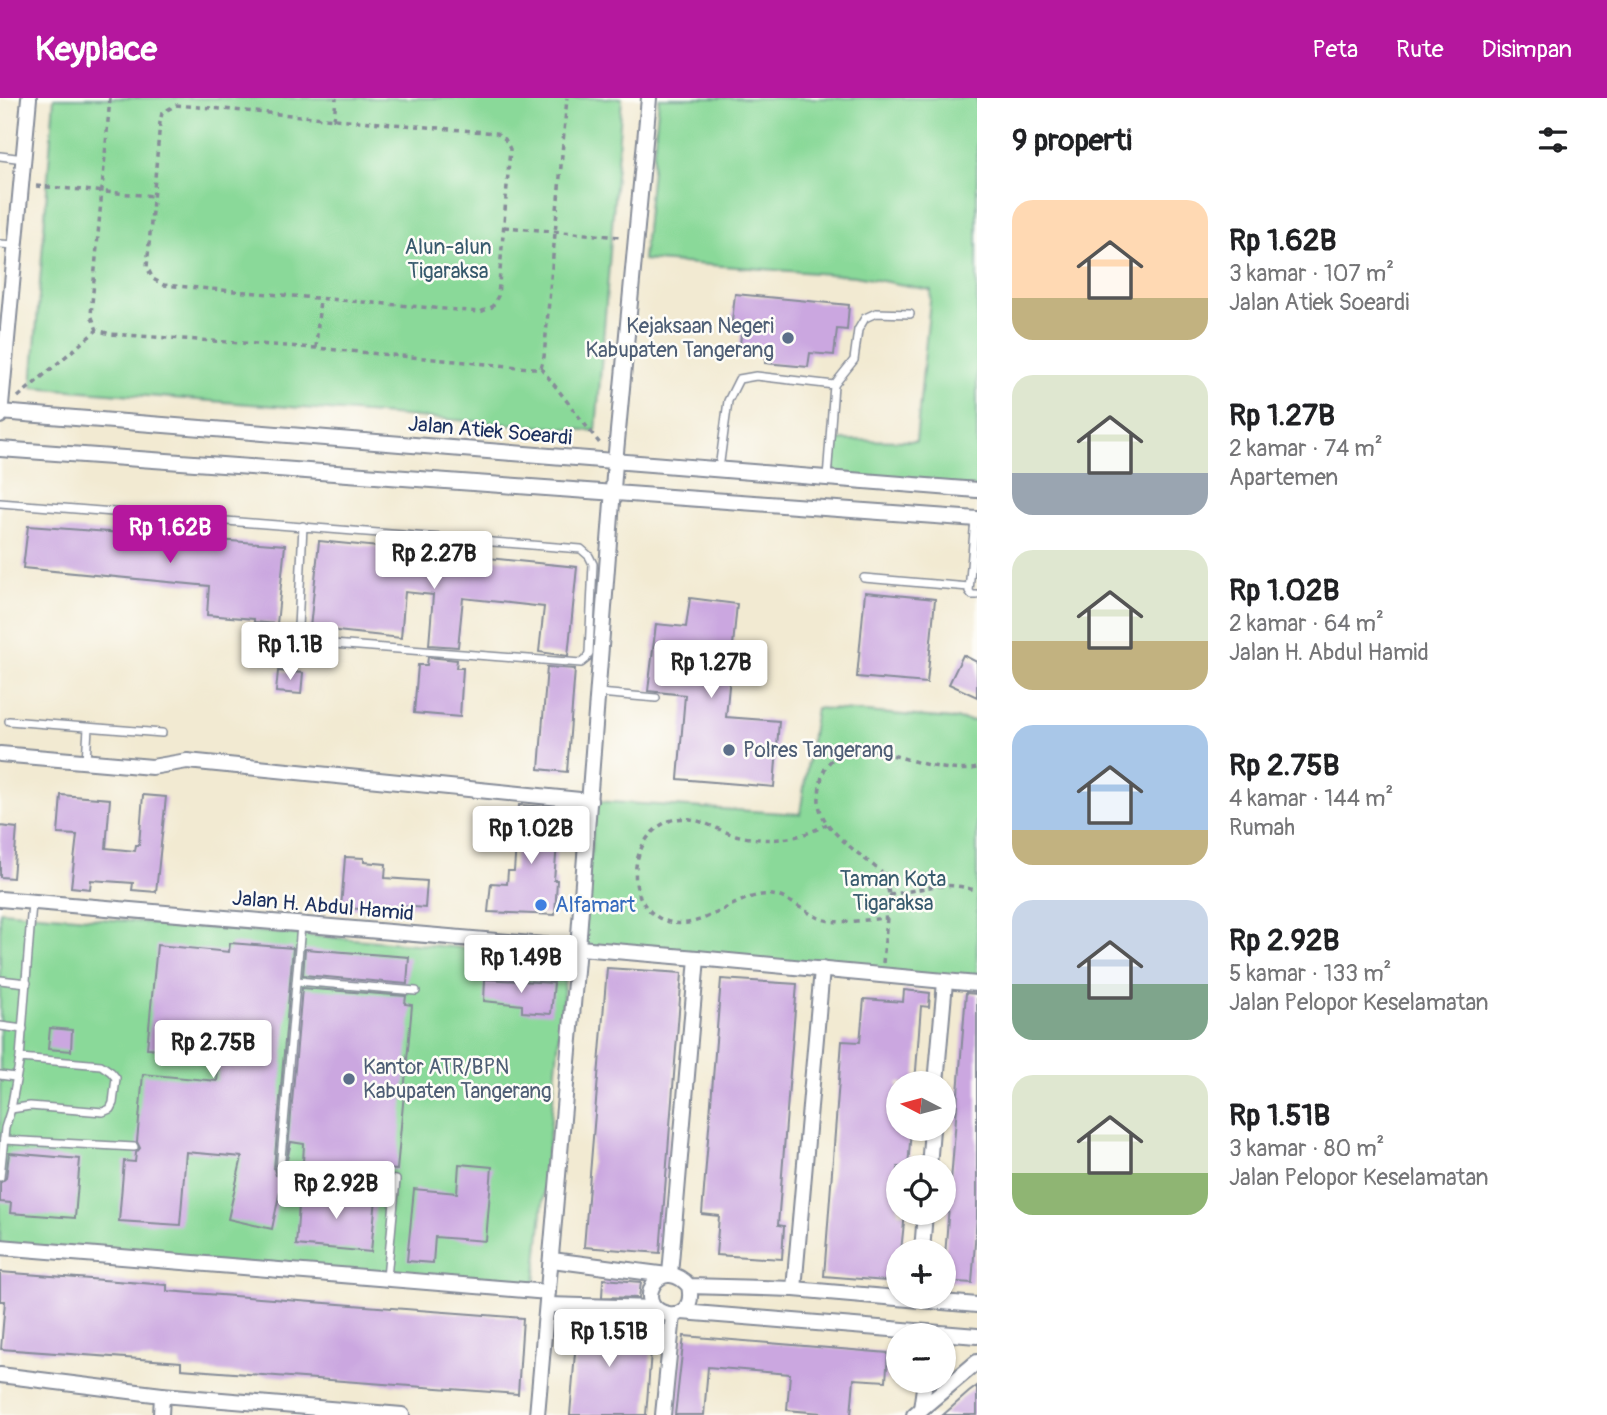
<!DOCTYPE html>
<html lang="id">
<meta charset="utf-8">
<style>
:root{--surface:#fff;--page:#f6f6f6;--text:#202124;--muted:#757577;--accent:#b5179e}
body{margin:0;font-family:Pangolin,sans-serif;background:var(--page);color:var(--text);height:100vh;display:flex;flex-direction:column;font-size:26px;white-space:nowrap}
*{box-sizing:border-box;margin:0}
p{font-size:23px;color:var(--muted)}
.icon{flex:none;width:38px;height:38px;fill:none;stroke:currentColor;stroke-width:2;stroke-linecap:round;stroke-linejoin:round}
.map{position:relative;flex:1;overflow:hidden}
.sheet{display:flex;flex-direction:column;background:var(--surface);width:630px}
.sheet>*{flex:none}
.needle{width:46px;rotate:276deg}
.tools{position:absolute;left:886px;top:973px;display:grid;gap:14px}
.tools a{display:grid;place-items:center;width:70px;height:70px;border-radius:50%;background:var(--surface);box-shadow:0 2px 5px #0004;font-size:35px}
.price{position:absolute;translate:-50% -60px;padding:0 16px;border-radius:7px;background:#fff;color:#222;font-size:23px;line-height:46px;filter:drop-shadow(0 2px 4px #0008)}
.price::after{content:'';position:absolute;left:50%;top:42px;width:21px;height:16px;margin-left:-10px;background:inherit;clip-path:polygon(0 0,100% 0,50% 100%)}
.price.on{background:var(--accent);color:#fff}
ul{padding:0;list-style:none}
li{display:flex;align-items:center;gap:21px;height:175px;padding:0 35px}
li span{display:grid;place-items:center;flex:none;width:196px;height:140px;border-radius:21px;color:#555}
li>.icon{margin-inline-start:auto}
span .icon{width:84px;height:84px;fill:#fffc;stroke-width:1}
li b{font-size:30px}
h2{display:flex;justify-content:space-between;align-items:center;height:84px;padding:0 35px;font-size:30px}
header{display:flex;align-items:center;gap:42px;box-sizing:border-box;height:98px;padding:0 35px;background:var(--accent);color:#fff}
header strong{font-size:33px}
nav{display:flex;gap:38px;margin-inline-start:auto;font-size:24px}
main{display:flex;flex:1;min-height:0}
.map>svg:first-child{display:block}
</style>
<header>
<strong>Keyplace</strong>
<nav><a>Peta</a><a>Rute</a><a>Disimpan</a></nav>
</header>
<main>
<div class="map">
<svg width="977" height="1317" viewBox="0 0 977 1317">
<rect width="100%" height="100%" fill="#fdfcf7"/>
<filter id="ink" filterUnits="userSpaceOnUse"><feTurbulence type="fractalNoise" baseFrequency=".0143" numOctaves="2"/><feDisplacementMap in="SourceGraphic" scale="14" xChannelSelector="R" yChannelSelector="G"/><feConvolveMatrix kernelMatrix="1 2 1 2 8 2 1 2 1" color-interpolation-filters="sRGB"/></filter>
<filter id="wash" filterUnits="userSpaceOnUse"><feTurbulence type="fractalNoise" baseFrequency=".00686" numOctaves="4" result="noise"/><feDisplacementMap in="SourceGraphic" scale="28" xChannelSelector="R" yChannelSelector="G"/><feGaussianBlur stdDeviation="1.57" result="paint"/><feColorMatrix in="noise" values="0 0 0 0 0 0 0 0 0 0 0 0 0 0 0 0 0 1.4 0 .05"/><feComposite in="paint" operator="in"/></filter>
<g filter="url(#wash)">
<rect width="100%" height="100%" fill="#f2ead2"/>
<g fill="#8ad999" stroke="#52847c" stroke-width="2">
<polygon points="54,0 622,0 596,333 32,289"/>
<polygon points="659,0 977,0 977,390 833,377 837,342 916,343 931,192 855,178 643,162"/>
<polygon points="816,610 977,623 977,884 582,849 595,703 800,716"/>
<polygon points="0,813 567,858 535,1185 0,1151"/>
</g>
<g id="blocks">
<g fill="#cba7e0">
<polygon points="735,196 849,207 847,232 837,231 834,257 810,255 808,269 765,265 766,250 740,248 742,225 732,224"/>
<polygon points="28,428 285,447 277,526 254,524 254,521 207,517 209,488 23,470"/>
<polygon points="319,443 577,469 568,558 539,554 544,509 463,500 458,549 429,547 433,497 405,494 401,540 310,530"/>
<polygon points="865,494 935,501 927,585 857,579"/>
<polygon points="690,500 737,506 726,619 779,623 774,689 678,681 685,597 648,593 656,526 686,529"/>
<polygon points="963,557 977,564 977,599 949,586"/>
<polygon points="428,559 457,562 456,570 463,570 460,619 414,615 418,567 427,567"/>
<polygon points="547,569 575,571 567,674 539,671"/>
<polygon points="278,573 303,575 301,596 276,594"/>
<polygon points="61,697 110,701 106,750 135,753 136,747 139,747 143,697 166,699 156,794 132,792 133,785 91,782 90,791 71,789 77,737 58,736"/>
<polygon points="519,707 560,710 554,782 557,782 555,817 488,814 491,785 507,786 508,773 514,773"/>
<polygon points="0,728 17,730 13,780 0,779"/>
<polygon points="345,759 364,760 364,764 386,766 385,780 427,783 425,810 403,808 403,811 382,809 382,812 341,810"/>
<polygon points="230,845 293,850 274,1071 276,1077 283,1078 272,1131 228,1121 242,1059 186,1054 180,1127 119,1123 124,1063 135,1064 136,1055 140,1050 137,1044 143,976 217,983 220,957 147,950 157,847 229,854"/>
<polygon points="305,851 409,859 407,886 303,877"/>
<polygon points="607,870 682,875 660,1155 584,1149"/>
<polygon points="485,881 554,885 551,916 522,914 522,907 484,903"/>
<polygon points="721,881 797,886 778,1127 784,1128 782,1161 716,1157 719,1118 702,1116"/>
<polygon points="302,890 406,898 405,906 412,907 397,1072 303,1064 304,1046 291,1044 287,1062"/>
<polygon points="904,892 930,895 929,909 921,908 915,985 898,985 898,1031 911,1031 908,1069 898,1069 898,1115 905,1115 901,1153 898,1153 898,1184 824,1178 842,943 860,944 864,901 903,904"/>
<polygon points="966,895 977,896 977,1118 972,1185 943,1183"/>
<polygon points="50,930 72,932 71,953 48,951"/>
<polygon points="9,1055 80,1061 75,1120 10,1115 11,1105 0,1104 0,1085 6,1080"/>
<polygon points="459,1066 492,1069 486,1143 435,1139 433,1165 407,1163 414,1091 457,1095"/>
<polygon points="300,1093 376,1100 371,1154 296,1147"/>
<polygon points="0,1174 167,1187 167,1193 523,1220 518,1296 181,1271 181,1264 1,1251 5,1203 0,1203"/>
<polygon points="603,1181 641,1184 639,1200 602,1199"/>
<polygon points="578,1217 622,1219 621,1239 652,1241 646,1317 570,1317"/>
<polygon points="684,1238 888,1255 886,1283 854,1281 851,1317 821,1317 821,1315 787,1312 790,1276 708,1269 704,1317 675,1317"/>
<polygon points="977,1288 977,1317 943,1317 969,1294"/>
</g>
</g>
</g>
<g filter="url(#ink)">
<use href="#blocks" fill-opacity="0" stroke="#868c98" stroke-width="2"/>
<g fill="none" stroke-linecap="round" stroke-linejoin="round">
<defs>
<g id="service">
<polyline points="0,58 24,61"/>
<polyline points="0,146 16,147"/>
<polyline points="834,287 854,262 858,232 865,220 876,215 910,216"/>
<polyline points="719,371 728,303 739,281 756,278 834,287 827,380"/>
<polyline points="0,405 581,451 589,458 593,466 589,555 586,561 581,565 307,544 301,538 298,529 303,428"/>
<polyline points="975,421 969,493 972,497 977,497"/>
<polyline points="864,480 969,489"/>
<polyline points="599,595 656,600"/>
<polyline points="9,623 162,635"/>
<polyline points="86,663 88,630"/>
<polyline points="301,827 280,1072 396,1082 387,1180"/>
<polyline points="0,882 27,885"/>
<polyline points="297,883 416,893"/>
<polyline points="0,928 23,931"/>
<polyline points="20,960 101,967 111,974 116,980 113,1005 110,1011 103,1014 30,1008 11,1011 20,960 32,805"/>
<polyline points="0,977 15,979"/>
<polyline points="4,1042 134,1049"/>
<polyline points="0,1079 5,1030 11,1011"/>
</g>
<g id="minor">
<polyline points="0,314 977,392"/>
<polyline points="0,318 29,0"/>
<polyline points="0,351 977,421"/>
<polyline points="0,656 152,669 187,663 590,703"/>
<polyline points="0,801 697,860 977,886"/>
<polyline points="936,985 945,884"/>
<polyline points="929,1069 932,1031"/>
<polyline points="0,1149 548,1194"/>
<polyline points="922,1153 925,1115"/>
<polyline points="552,1162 667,1177"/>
<polyline points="670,1176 697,860"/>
<path d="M 689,1188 C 699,1232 636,1219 653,1187 C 662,1171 679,1176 689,1188 L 794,1191 L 977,1207"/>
<polyline points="794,1191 822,871"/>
<polyline points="547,1207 655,1210"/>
<polyline points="682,1214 977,1238"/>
<polyline points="0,1277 162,1297 161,1317"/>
<polyline points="162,1297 402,1317"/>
<polyline points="921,1311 925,1283"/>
<polyline points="537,1317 578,850 615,365 649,0"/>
<polyline points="663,1317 673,1217"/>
<polyline points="914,1317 977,1264"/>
</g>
</defs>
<use href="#service" stroke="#868c98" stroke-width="10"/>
<use href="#minor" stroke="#868c98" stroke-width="18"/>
<g stroke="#868c98" stroke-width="3.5" stroke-dasharray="5 5" stroke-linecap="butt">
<polyline points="110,0 91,217 97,232 110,236 316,250 530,270 541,270 544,259 567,0"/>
<polygon points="176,7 496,35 505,41 510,51 498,198 492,209 480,214 164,187 153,181 147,169 160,24 162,15"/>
<polyline points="334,22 336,0"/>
<polyline points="36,88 153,98"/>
<polyline points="504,129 620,139"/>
<polyline points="316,250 320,200"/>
<polyline points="541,270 601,347"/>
<polyline points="18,299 97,232"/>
<path d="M 827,726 C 797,743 768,745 735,737 C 713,731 692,714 669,723 C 630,739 622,801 661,821 C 696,838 729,801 761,797 C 785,794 798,811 819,820 C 839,828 866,821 887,820"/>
<path d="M 889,797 C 922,792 944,781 977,793"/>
<path d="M 883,865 L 889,797 L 886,778 C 867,761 826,735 820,711 C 818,703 819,692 821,684 C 823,665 838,653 857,651 C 867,649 878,653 888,656 C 916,663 948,676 977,670"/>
</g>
<use href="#service" stroke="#fff" stroke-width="7"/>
<use href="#minor" stroke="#fff" stroke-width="14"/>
</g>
</g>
<g fill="#5c6f8a" stroke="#fdfcf7" stroke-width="2.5">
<circle cx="788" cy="240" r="7"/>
<circle cx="729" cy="652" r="7"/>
<circle cx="349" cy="981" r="7"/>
</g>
<circle fill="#3f7fe0" stroke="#fdfcf7" stroke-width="2.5" cx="541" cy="807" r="7"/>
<g text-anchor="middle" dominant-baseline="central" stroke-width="5" stroke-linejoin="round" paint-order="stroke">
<g font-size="21" fill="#375a6d" stroke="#fdfcf7">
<text x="448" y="149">Alun-alun<tspan x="448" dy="24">Tigaraksa</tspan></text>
<text x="893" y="781">Taman Kota<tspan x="893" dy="24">Tigaraksa</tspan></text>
</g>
<g font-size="21" fill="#4e5e75" stroke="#fdfcf7" text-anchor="start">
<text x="774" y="228" text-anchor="end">Kejaksaan Negeri<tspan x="774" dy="24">Kabupaten Tangerang</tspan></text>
<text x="743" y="652">Polres Tangerang</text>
<text x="363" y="969">Kantor ATR/BPN<tspan x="363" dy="24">Kabupaten Tangerang</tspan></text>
</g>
<g font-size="21" fill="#1b2f5e" stroke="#fdfcf7">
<text transform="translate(490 333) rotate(5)">Jalan Atiek Soeardi</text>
<text transform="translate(323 808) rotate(5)">Jalan H. Abdul Hamid</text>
</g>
<g font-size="21" fill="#366cbe" stroke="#fdfcf7" text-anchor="start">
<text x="555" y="807">Alfamart</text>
</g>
</g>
</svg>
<div class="tools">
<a><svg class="needle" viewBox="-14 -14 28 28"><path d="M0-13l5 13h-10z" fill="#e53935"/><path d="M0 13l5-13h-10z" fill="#757577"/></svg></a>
<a><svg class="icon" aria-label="locate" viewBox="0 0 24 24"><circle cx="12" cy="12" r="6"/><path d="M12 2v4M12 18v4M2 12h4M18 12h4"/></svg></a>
<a>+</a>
<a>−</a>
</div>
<b class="price on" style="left:170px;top:467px">Rp 1.62B</b>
<b class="price" style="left:434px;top:493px">Rp 2.27B</b>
<b class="price" style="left:290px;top:584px">Rp 1.1B</b>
<b class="price" style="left:711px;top:602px">Rp 1.27B</b>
<b class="price" style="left:531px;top:768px">Rp 1.02B</b>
<b class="price" style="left:521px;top:897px">Rp 1.49B</b>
<b class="price" style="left:213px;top:982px">Rp 2.75B</b>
<b class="price" style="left:336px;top:1123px">Rp 2.92B</b>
<b class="price" style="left:609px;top:1271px">Rp 1.51B</b>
</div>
<section class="sheet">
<h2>9 properti<svg class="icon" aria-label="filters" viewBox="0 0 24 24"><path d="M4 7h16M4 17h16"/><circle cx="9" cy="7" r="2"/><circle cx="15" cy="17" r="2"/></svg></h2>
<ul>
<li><span style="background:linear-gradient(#ffd9b3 70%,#c2b280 0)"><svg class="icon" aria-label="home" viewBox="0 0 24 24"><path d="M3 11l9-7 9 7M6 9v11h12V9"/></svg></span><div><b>Rp 1.62B</b><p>3 kamar · 107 m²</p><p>Jalan Atiek Soeardi</p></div></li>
<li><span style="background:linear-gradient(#dfe7d0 70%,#9aa5b1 0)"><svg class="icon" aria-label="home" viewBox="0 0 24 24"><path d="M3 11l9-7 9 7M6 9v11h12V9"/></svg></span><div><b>Rp 1.27B</b><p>2 kamar · 74 m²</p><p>Apartemen</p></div></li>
<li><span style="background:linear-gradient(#dfe7d0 65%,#c2b280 0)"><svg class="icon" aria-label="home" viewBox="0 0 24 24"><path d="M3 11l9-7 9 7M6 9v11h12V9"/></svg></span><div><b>Rp 1.02B</b><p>2 kamar · 64 m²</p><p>Jalan H. Abdul Hamid</p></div></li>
<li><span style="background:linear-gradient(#a9c7e8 75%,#c2b280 0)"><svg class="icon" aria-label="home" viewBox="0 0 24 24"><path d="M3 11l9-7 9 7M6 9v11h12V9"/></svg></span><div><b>Rp 2.75B</b><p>4 kamar · 144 m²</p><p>Rumah</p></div></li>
<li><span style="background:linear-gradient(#c9d6e8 60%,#7fa58c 0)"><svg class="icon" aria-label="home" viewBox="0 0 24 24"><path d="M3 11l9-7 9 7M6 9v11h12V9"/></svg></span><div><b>Rp 2.92B</b><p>5 kamar · 133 m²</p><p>Jalan Pelopor Keselamatan</p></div></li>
<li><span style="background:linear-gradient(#dfe7d0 70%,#8fb573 0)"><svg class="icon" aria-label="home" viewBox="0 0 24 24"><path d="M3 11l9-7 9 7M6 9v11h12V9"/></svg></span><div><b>Rp 1.51B</b><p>3 kamar · 80 m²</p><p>Jalan Pelopor Keselamatan</p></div></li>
</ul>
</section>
</main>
